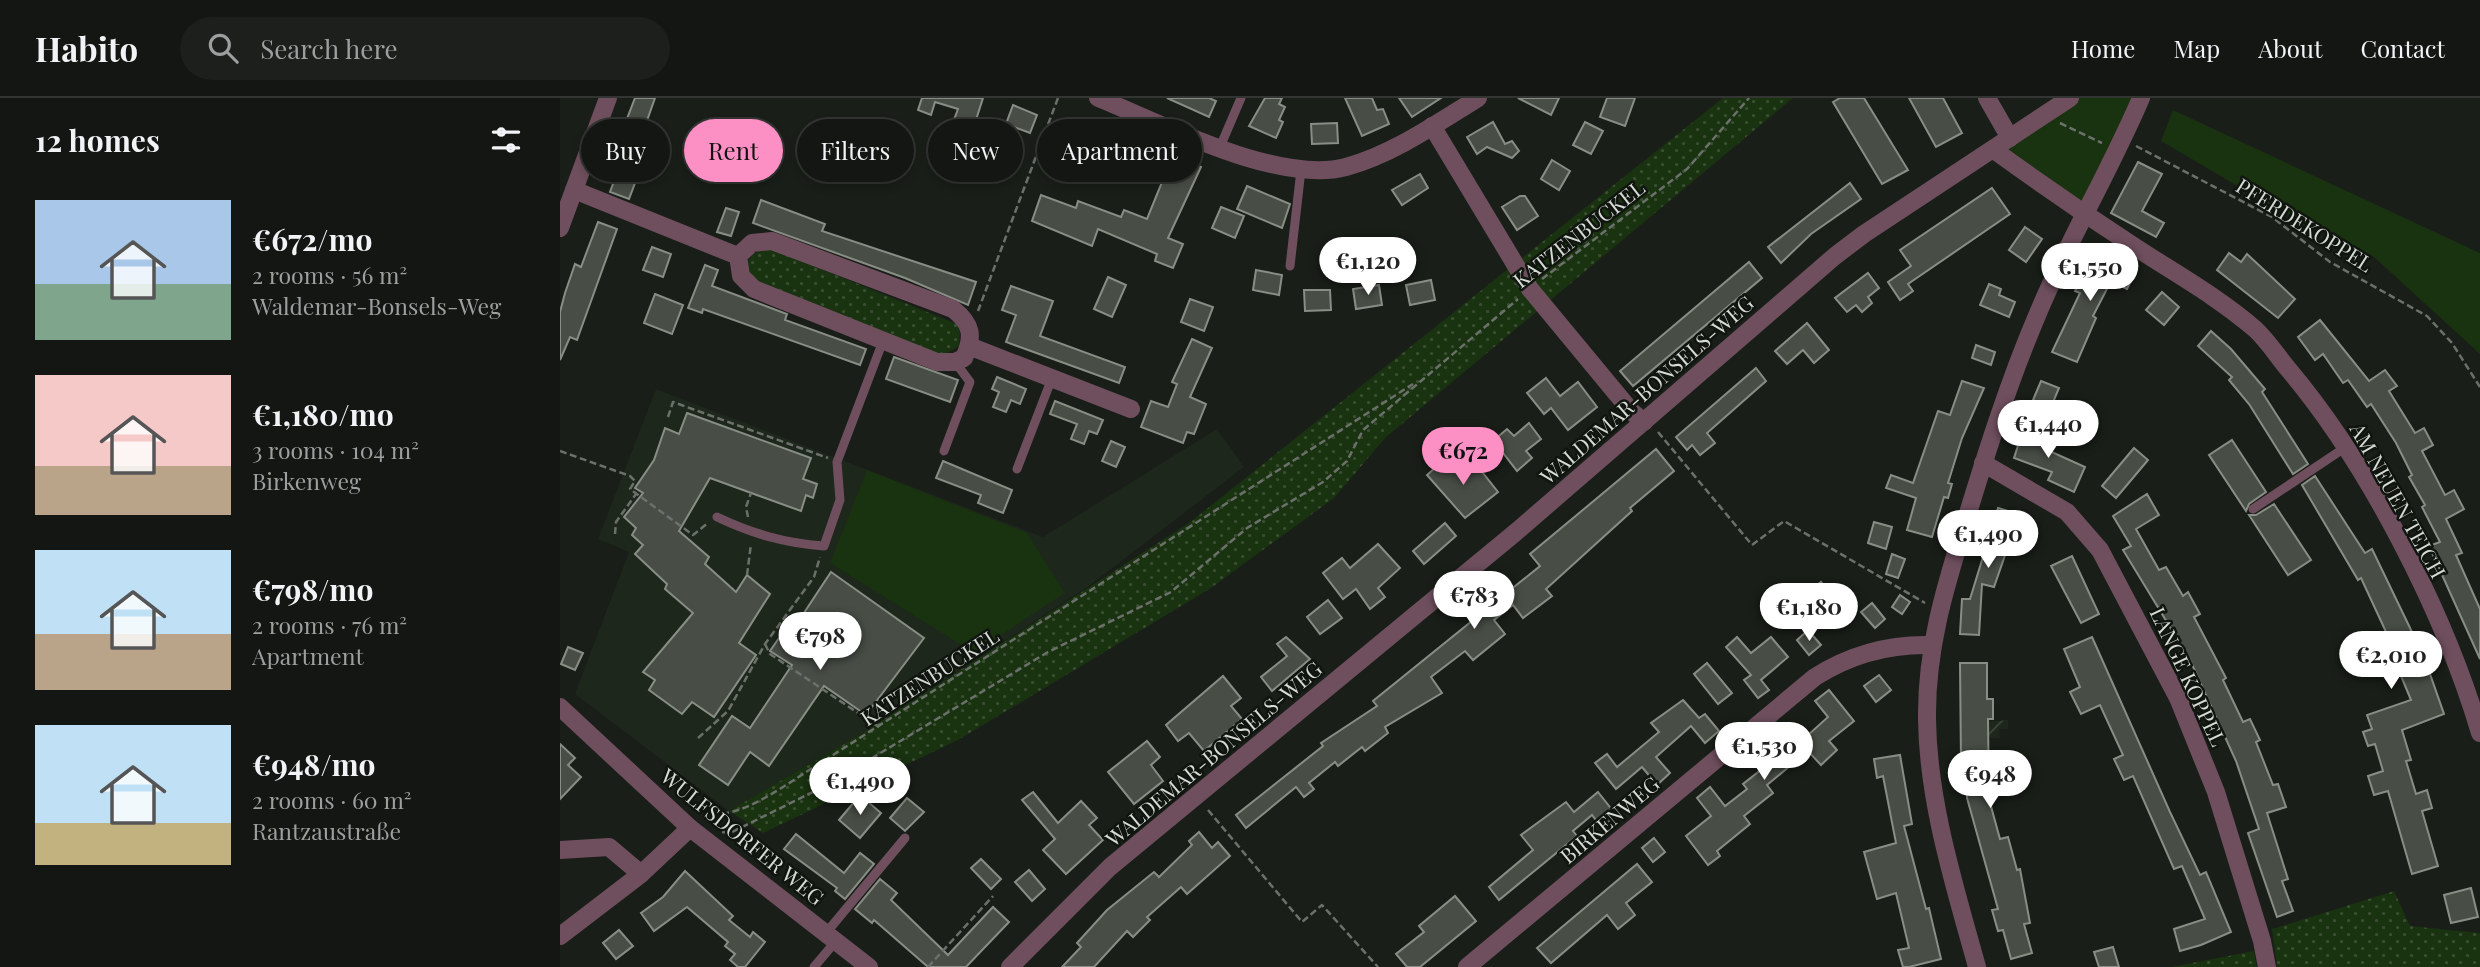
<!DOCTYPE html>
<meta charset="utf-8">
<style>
:root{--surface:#131612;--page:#1c1f1b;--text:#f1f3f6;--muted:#9d9f9f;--line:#323532;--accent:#fc8fc3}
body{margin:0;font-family:"Playfair Display",serif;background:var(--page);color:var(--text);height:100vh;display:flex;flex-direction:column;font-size:26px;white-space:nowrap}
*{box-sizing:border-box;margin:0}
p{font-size:23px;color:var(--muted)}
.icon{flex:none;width:38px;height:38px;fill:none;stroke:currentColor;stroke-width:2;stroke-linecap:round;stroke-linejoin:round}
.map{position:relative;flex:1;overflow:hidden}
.details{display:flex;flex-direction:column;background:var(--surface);width:560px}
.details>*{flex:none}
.hud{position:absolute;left:21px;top:21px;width:665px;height:63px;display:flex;gap:14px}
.price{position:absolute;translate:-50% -60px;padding:0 16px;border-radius:24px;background:#fff;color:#222;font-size:23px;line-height:46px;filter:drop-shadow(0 2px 4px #0008)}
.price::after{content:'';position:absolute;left:50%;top:42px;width:21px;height:16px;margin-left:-10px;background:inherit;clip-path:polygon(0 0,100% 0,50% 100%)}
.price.active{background:var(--accent);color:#111}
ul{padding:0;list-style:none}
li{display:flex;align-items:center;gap:21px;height:175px;padding:0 35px}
li span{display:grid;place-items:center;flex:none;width:196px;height:140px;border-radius:0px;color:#555}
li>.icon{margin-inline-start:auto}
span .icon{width:84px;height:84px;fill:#fffc;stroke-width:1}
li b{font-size:30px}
h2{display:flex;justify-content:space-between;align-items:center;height:84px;padding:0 35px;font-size:30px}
.pill{padding:0 24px;border-radius:32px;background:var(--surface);box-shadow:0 4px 10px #0003,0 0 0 2px var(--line);font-size:24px;line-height:63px}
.pill.active{background:var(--accent);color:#111}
header{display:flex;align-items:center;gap:42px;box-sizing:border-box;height:98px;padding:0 35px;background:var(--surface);border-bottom:2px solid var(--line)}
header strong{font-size:33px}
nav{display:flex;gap:38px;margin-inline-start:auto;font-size:24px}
.search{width:490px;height:63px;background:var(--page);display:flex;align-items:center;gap:18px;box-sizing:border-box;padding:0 24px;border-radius:38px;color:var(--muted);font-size:26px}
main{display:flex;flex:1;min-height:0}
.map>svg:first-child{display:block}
</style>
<header>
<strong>Habito</strong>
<div class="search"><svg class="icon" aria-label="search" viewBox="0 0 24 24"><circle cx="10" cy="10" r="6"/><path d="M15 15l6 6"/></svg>Search here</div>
<nav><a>Home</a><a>Map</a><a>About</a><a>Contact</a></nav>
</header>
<main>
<section class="details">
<h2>12 homes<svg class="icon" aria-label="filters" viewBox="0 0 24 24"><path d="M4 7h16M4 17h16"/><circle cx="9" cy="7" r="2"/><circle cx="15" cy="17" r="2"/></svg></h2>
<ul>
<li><span style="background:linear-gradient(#a9c7e8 60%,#7fa58c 0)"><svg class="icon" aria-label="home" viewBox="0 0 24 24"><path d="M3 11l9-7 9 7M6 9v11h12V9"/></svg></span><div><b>€672/mo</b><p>2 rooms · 56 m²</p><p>Waldemar-Bonsels-Weg</p></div></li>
<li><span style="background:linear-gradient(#f6c9c9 65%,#b9a48a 0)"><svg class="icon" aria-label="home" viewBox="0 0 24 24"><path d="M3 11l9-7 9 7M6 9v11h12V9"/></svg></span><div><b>€1,180/mo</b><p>3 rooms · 104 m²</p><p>Birkenweg</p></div></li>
<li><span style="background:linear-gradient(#bfe0f5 60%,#b9a48a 0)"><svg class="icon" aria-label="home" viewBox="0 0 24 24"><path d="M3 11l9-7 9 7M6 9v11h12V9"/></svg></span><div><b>€798/mo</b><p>2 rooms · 76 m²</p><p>Apartment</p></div></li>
<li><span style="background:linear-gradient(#bfe0f5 70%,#c2b280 0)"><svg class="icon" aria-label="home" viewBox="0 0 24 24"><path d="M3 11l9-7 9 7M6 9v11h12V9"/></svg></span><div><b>€948/mo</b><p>2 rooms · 60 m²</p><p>Rantzaustraße</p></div></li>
</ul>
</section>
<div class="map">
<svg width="1920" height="869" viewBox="0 0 1920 869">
<defs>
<pattern id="industrial-furrows" width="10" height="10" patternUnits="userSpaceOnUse" patternTransform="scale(1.75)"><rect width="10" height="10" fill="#1e271b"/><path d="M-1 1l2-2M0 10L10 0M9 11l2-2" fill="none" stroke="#3e463b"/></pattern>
<pattern id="park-dots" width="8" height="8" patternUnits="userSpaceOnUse" patternTransform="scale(1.75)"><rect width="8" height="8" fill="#193210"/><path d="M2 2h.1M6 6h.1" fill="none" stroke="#3a4f32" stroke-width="1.8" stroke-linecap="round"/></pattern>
</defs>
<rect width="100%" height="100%" fill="#191e18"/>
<polygon fill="#1e271b" points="96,291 483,439 657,331 684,369 529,488 301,636 169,713 15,596 69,454 38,441"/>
<polygon fill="url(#industrial-furrows)" points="1448,622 1448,631 1439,631 1440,640 1417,640 1416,625"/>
<g fill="#193210">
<polygon points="1518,0 1575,0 1524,108 1445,52"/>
<polygon points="1613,12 1920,155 1920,256 1814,159 1703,103 1601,43"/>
<polygon points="307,372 467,435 505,495 414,555 270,465"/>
</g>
<g fill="url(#park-dots)">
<polygon points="1163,0 1233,0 825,340 774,400 651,490 398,642 203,735 169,713 301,636 629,425"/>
<path d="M 202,152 L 214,152 L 397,226 L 400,235 L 399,248 L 382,258 L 193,183 C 185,169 185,158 202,152 Z"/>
<polygon points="1834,793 1850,828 1920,835 1920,869 1717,869 1712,831"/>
<polygon points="1694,853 1697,869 1611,869"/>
</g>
<g fill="#484e46" stroke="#888e85" stroke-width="2">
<polygon points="75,0 95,0 77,51 58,44"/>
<polygon points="362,0 423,0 416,22 446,34 440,50 429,45 430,42 392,27 398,11 375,4 371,17 358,12"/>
<polygon points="607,0 649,0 656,3 649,19"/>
<polygon points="705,0 722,0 719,6 725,9 719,22 723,24 716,40 689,28"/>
<polygon points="785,0 812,0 817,12 823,11 829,26 802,38"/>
<polygon points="839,0 881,0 852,19"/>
<polygon points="958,0 999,0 991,17"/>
<polygon points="1047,0 1075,0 1065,28 1040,19"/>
<polygon points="1280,0 1304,0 1348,72 1322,86 1273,4"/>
<polygon points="1349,0 1383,0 1402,35 1376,49"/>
<polygon points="453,7 477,17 470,35 446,26"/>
<polygon points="933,24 945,46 952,43 959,53 952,60 927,49 917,56 907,39"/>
<polygon points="1025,24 1043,33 1031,56 1013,47"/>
<polygon points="777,25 778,45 752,46 751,26"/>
<polygon points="528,31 554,41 547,57 522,48"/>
<polygon points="135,32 156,39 147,69 125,62"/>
<polygon points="613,57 641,69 608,140 623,146 613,170 595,163 597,156 538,131 532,148 472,123 481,97 516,110 518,103 561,119 564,112 587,121"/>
<polygon points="62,62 81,69 69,101 50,94"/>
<polygon points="992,62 1010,73 999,92 981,81"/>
<polygon points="1578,64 1602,76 1582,113 1604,125 1596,139 1551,115"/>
<polygon points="860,76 868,90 842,107 832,92"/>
<polygon points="1290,85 1301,101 1251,136 1221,165 1208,149"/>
<polygon points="687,88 730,106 722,130 677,111"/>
<polygon points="1432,90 1450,116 1348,186 1353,193 1340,202 1328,184 1351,168 1340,152"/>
<polygon points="960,98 965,98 978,118 957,132 942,109"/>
<polygon points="201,102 265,126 262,133 416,184 408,207 345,180 193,125"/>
<polygon points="661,109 684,118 675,140 652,130"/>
<polygon points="166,110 179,114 171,138 157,134"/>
<polygon points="38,124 57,131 17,242 10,239 0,262 0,214 5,195 15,166 21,169"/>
<polygon points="1465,129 1482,141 1466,164 1449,152"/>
<polygon points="92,149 111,156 103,179 83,172"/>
<polygon points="1536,152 1576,173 1567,191 1551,183 1533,218 1536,220 1517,264 1492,254 1520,195 1515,193"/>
<polygon points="1669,155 1681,164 1687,156 1735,201 1718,220 1657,172"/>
<polygon points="1189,164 1202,180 1073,288 1060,273"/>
<polygon points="145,167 158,172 152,188 227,216 225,222 306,251 300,267 143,211 142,215 128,210"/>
<polygon points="696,172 722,177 719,197 693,192"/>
<polygon points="1308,175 1319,190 1308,199 1312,205 1302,214 1296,207 1287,214 1275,200"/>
<polygon points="548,179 566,187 552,219 534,211"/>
<polygon points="871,182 875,202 850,207 846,187"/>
<polygon points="1429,186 1441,191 1439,197 1455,204 1449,219 1420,207"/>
<polygon points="819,187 822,207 796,211 793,191"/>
<polygon points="451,188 493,203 480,238 565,269 559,285 446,244 456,217 442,212"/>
<polygon points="744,192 770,192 771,212 745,213"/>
<polygon points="1602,194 1619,209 1604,227 1586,212"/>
<polygon points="95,196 123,207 112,236 84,225"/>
<polygon points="630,201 653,209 644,233 621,224"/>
<polygon points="1760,222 1809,283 1825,272 1837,288 1829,293 1855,335 1864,330 1873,347 1862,353 1885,397 1894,392 1904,411 1886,421 1902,455 1896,457 1920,511 1920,561 1869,448 1880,444 1862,409 1865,407 1849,379 1852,377 1836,345 1811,306 1807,309 1788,282 1783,285 1763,256 1755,262 1738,239"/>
<polygon points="1247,225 1269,252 1254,265 1243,252 1227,266 1215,253"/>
<polygon points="1651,233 1671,251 1705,291 1702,294 1748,366 1733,376 1689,306 1669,282 1672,279 1638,248"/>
<polygon points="632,241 652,250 630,299 646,306 634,336 627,334 623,345 581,329 591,303 608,309 617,286 612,284"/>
<polygon points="1416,247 1435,254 1431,267 1412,260"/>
<polygon points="334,259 398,282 390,304 326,281"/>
<polygon points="1196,270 1206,283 1147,335 1155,345 1140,357 1132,347 1127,352 1116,339"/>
<polygon points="437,279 466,291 460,306 451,302 446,314 433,309 439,294 432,291"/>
<polygon points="986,280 1000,298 1018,284 1037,309 1008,332 991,310 984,316 967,295"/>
<polygon points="1402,283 1424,290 1402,340 1388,385 1392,386 1388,400 1384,399 1372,439 1347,432 1356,400 1326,390 1331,377 1353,385 1378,313 1390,317"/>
<polygon points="1481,283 1499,290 1491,309 1473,302"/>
<polygon points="495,303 543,322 537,336 529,333 524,346 511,341 517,326 490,316"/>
<polygon points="127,315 251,360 243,381 257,386 253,400 246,397 241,413 150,380 119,433 149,459 145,466 176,494 187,477 210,496 179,545 196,557 154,619 132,604 122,616 89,592 95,582 83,574 133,515 105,491 107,486 75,456 83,447 72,437 76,430 64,419 83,395 75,390 94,362 105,330 119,336"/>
<polygon points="969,325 981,341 966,353 972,360 957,373 943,355 937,360 927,348 947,331 954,338"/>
<polygon points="1464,329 1490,338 1485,351 1525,369 1514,394 1488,382 1492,374 1454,360"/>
<polygon points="1672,342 1706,394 1689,406 1686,413 1649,357"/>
<polygon points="551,343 565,349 556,369 542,363"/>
<polygon points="1574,350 1588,362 1556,400 1542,388"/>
<polygon points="1096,351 1114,373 1070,410 1072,413 986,491 992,498 963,520 953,507 934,522 945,536 913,562 905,553 871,579 882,595 825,629 828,635 805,653 802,649 778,668 775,664 749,685 754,691 744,699 736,689 686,730 676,717 763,648 761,645 817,608 813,603 980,468 970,456"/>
<polygon points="885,361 899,378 915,365 938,394 905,420 867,377"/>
<polygon points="383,363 452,392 443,415 418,405 421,397 376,380"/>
<polygon points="1755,378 1805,455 1812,451 1864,559 1884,616 1842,632 1851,662 1846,663 1856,696 1867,692 1872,710 1862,713 1878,768 1852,776 1828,693 1814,697 1808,678 1823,673 1815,646 1808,648 1803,634 1812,631 1807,617 1851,602 1836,566 1840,564 1801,480 1798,482 1742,387"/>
<polygon points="1587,396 1599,417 1576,431 1599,472 1606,469 1623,498 1628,494 1640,516 1634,519 1666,580 1663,582 1683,624 1690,621 1700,642 1696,644 1713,687 1718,686 1726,709 1707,715 1728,781 1722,783 1733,813 1717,819 1688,735 1699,731 1676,663 1630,562 1563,452 1571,448 1553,418"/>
<polygon points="1714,406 1751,462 1728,477 1689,417 1696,417"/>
<polygon points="1438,410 1458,416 1451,440 1434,489 1422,486 1419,537 1400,536 1402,501 1410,501"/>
<polygon points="1314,424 1332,429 1326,451 1308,445"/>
<polygon points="885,425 896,438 864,466 853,453"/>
<polygon points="818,446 840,470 818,490 825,499 810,511 796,491 783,501 763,475 782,460 790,470"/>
<polygon points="1332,456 1345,461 1338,480 1326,476"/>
<polygon points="1512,458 1539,516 1521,525 1491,468"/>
<polygon points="271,474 364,540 306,617 264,588 209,668 190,654 168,687 139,667 172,618 190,630 232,567 210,553 226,530 232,533"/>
<polygon points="1261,484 1286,515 1273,526 1247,495"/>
<polygon points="1340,497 1350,504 1342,516 1332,509"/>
<polygon points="768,502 782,520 760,536 747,519"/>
<polygon points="1312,505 1325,521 1315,530 1301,514"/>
<polygon points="1248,532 1261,547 1249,557 1237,542"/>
<polygon points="726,539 750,561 712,593 701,579 727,558 717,546"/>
<polygon points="1177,539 1191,555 1211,539 1228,559 1201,582 1209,592 1198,600 1184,582 1191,577 1166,549"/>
<polygon points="1532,539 1610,714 1640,777 1646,774 1671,834 1641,847 1620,853 1614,831 1645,821 1622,768 1614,771 1573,678 1564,682 1554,661 1563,657 1540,607 1521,616 1510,594 1520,589 1504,551"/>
<polygon points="8,549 23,555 15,572 1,566"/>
<polygon points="1147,565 1172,595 1158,606 1134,576"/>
<polygon points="1400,565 1427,565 1427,601 1433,601 1433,621 1428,621 1429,701 1440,741 1448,739 1457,772 1460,771 1470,825 1464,826 1472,855 1451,861 1443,832 1438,833 1432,812 1438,811 1407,700 1408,664 1401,664"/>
<polygon points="1319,577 1331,592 1316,604 1304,588"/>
<polygon points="663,578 681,600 671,608 682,621 644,653 629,635 618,643 606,627"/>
<polygon points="1269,592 1294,623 1269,643 1277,652 1261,667 1248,653 1207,687 1213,695 1184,718 1190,726 1157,753 1160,758 1148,767 1126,738 1151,718 1137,700 1150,689 1165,708 1187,691 1183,686 1207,667 1196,653 1211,641 1225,658 1268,619 1255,603"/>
<polygon points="1123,602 1139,620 1145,616 1159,633 1145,645 1131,628 1096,659 1110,675 1097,687 1082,669 1056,691 1035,665 1047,656 1057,669 1099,634 1091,625"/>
<polygon points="587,643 600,659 591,667 603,683 574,706 548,674"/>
<polygon points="0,646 15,660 8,667 21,679 0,701"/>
<polygon points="1340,657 1352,726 1344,728 1366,811 1369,810 1381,861 1349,869 1343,869 1338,852 1349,850 1336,795 1317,801 1304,754 1336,745 1323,678 1317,680 1314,661"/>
<polygon points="473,694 498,725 521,703 537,720 529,727 543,742 506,776 483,752 495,741 462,702"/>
<polygon points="1038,694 1057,718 1042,730 1032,717 1013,733 1017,738 939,802 929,789 973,752 961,737 1006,704 1014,714"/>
<polygon points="300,697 321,715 300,740 279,722"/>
<polygon points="347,700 364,714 345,733 330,720"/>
<polygon points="639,734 652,750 658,744 670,758 627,796 621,789 587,819 590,822 573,839 567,833 534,869 502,869 521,849 517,845 547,812 594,774 599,779 632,747 629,743"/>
<polygon points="236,736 284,775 300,755 314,766 285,801 275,793 277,790 224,751"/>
<polygon points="1094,740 1105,754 1093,764 1082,750"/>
<polygon points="421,761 441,781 431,791 411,770"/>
<polygon points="1077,766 1092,784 1066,805 1075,817 1058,831 1047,817 991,865 977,850"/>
<polygon points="469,772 485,791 472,803 455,784"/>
<polygon points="125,773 173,818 169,822 190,839 193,834 205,844 185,869 178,869 170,862 175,856 165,848 168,844 127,809 94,833 81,815 103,799"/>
<polygon points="320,781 337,795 331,802 388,857 433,809 449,824 406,869 368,869 314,822 312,825 295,811"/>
<polygon points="1911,790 1918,819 1891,825 1884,797"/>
<polygon points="895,798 916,823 860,869 847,869 836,856 864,834 859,828"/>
<polygon points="59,832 73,848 56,861 43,845"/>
<polygon points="1553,849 1559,869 1539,869 1534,854"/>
</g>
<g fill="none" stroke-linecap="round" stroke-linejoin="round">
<g stroke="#6c706b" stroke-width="2.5" stroke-dasharray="7 3.5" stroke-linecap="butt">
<polyline points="1500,25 1542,45"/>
<polyline points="1576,48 1712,119 1770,164 1867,218 1892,245 1920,289"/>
<polyline points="982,181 1127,71 1189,0"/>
<polyline points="418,213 498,0"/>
<polyline points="108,319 113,304 268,360"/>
<polyline points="1098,334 1192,447 1224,423 1365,505"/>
<polyline points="0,353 70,378 75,383 70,391 133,437 148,425"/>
<polyline points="188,419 186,409 191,395"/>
<polyline points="55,436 56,424 76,396"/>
<polyline points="187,477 191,446"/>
<polyline points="205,546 210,556 319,629"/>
<polyline points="138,640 168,613 205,546 254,479 260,459"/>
<polyline points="648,712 742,824 762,807 818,869"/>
<path d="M 143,720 L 149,715 C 182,722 230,683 259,666 L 853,286"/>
<polyline points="162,734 170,735 269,686 488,554 611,494 687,430 763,384 787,363 803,332 958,201"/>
<polyline points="368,869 433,798"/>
</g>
<g stroke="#6f4f5e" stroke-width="9">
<polyline points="660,49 681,0"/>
<polyline points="730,168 741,72"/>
<polyline points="384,353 410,284 395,264"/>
<polyline points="457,371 492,280"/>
<polyline points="1693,411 1786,349"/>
<path d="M 157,419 C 193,436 224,445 264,448 L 280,402 L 277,364 L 323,243"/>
<polyline points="266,835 345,740"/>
<polyline points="254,869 276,843"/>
</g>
<g stroke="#6f4f5e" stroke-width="18">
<path d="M 538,0 C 603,26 718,87 786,69 C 833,56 876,26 918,0"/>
<polyline points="1427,0 1450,40"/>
<polyline points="872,28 970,191 1071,313 1084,324"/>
<path d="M 1434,52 C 1478,84 1523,115 1569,145 C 1611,173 1657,198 1695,231 C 1708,243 1718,259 1729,272 C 1809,367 1885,516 1920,635"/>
<polyline points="14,92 178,158"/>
<polyline points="0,130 48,0"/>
<path d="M 212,143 L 393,211 C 412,226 414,238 404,260 L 395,264 L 377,264 L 194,191 L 181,178 L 178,158 L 192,145 Z"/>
<polyline points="409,248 571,311"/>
<polyline points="1423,365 1507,414 1540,452 1618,600 1656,694 1702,843 1707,869"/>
<polyline points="0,609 130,730 309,869"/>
<polyline points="0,752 49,749 81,776"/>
<polyline points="0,838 81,776 130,730"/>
<polyline points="450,869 550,769 956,434 1275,158 1304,136 1510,0"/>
<path d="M 907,869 L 1255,579 C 1291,556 1329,546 1371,547"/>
<path d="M 1417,869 C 1395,789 1368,705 1367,621 C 1366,551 1385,490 1405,425 C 1426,356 1448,286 1476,220 C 1507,144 1549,75 1581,0"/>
</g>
</g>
<g text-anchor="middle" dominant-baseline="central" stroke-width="5" stroke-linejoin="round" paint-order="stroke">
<g font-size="21" fill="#d7dbd6" stroke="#10150f">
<text transform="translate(1745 126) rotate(32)">PFERDEKOPPEL</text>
<text transform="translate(1018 135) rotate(-38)">KATZENBUCKEL</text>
<text transform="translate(1086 291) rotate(-41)">WALDEMAR-BONSELS-WEG</text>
<text transform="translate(1839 402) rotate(61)">AM NEUEN TEICH</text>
<text transform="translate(369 578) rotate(-33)">KATZENBUCKEL</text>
<text transform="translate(1629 578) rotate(65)">LANGE KOPPEL</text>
<text transform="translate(653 655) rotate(-40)">WALDEMAR-BONSELS-WEG</text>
<text transform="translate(1049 721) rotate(-40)">BIRKENWEG</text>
<text transform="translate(183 738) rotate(39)">WULFSDORFER WEG</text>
</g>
</g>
</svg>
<b class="price" style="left:808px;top:199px">€1,120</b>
<b class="price" style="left:1530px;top:205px">€1,550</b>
<b class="price" style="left:1488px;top:362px">€1,440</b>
<b class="price active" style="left:903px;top:389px">€672</b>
<b class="price" style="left:1428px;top:472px">€1,490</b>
<b class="price" style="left:914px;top:533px">€783</b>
<b class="price" style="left:1249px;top:545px">€1,180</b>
<b class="price" style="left:260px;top:574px">€798</b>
<b class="price" style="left:1831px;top:593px">€2,010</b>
<b class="price" style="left:1204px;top:684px">€1,530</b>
<b class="price" style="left:1430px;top:712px">€948</b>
<b class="price" style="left:300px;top:719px">€1,490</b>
<div class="hud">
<a class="pill">Buy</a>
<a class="pill active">Rent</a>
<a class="pill">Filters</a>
<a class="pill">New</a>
<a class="pill">Apartment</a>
</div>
</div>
</main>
